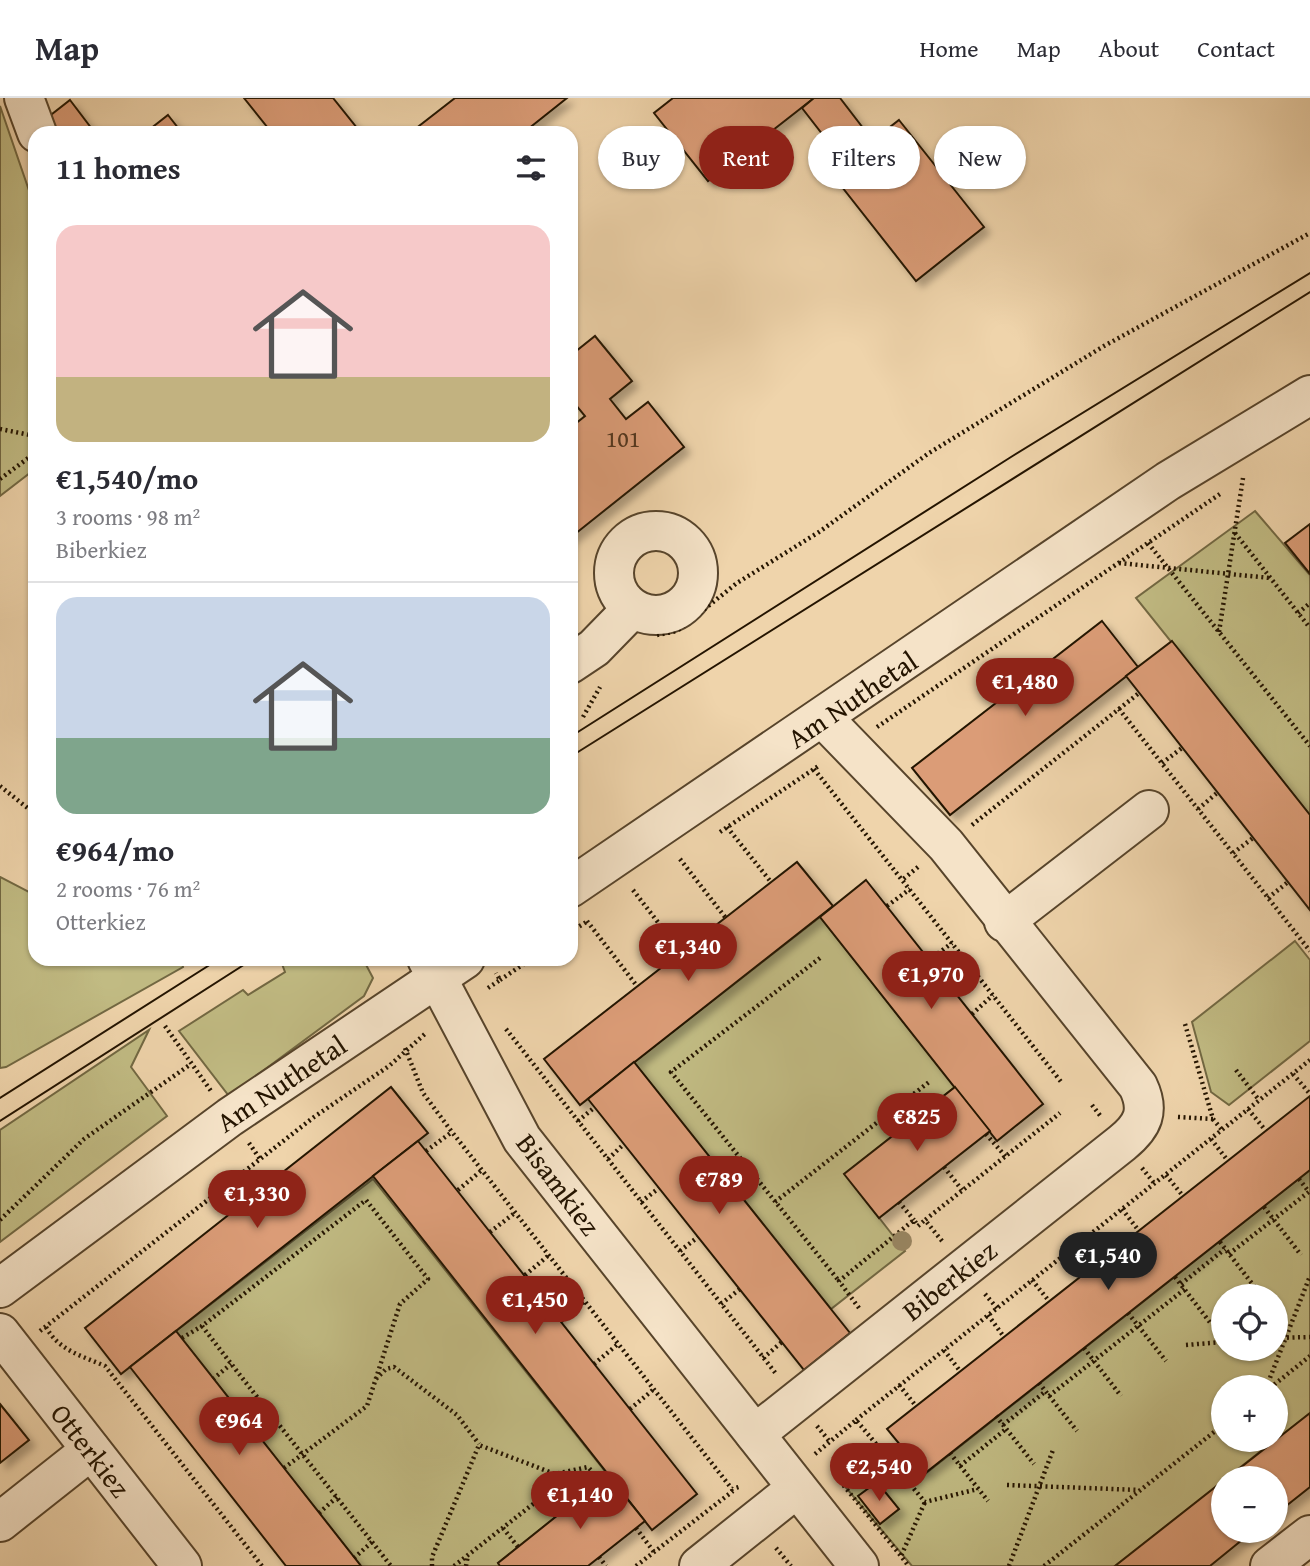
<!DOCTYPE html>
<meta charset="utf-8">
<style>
:root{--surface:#fff;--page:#f7f7f7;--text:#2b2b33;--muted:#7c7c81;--line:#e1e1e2;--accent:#8f2418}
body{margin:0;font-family:"Gentium Book Plus",serif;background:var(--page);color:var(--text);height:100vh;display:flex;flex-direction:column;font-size:26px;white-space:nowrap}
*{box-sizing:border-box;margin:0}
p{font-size:23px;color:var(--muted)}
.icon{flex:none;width:38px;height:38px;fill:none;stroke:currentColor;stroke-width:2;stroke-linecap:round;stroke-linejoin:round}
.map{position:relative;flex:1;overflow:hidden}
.sheet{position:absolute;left:28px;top:28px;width:550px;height:840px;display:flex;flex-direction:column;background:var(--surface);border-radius:21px;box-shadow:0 2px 5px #0004}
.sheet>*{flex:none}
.hud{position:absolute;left:598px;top:28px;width:606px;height:63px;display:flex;gap:14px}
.fabs{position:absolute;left:1211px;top:1186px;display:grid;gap:14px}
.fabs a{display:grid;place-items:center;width:77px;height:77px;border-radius:50%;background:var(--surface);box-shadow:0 2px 5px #0004;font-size:35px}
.price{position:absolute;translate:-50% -60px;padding:0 16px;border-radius:24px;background:var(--accent);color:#fff;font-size:23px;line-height:46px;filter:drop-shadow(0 2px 4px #0008)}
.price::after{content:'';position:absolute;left:50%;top:42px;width:21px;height:16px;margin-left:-10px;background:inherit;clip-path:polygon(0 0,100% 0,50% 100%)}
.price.active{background:#222;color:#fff}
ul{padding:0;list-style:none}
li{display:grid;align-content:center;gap:14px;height:371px;padding:0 28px}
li+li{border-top:2px solid var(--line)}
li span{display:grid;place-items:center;height:217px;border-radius:21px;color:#555}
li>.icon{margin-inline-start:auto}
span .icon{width:126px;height:126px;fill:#fffc;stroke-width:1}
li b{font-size:30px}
h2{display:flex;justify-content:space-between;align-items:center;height:84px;padding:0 28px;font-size:30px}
.pill{padding:0 24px;border-radius:32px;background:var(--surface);box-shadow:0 2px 5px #0004;font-size:24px;line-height:63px}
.pill.active{background:var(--accent);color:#fff}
header{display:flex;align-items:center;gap:42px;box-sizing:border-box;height:98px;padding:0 35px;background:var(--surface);border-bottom:2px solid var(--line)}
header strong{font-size:33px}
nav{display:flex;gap:38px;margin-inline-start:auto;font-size:24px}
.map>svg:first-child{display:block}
</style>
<header>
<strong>Map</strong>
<nav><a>Home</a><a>Map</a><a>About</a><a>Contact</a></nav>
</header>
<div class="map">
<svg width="1310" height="1468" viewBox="0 0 1310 1468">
<defs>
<filter id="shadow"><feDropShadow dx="6" dy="6" stdDeviation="3.5" flood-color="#0004"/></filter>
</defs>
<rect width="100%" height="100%" fill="#efd4ab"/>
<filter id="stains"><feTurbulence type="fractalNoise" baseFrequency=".00286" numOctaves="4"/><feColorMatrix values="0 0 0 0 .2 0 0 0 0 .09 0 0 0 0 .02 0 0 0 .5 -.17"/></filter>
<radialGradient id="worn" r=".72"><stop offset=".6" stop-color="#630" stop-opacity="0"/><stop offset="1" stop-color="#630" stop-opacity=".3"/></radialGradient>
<g fill="#c1bb83" stroke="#726842" stroke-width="2" fill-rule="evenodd">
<polygon points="0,8 35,110 35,371 0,398"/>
<polygon points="1255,413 1310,477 1310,717 1136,500"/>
<polygon points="0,779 35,797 35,861 181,861 183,869 6,969 0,970"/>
<polygon points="820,819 955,989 845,1076 905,1153 831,1211 634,964"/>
<polygon points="1295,843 1310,862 1310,943 1229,1007 1211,994 1192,924"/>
<polygon points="291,861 363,861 373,880 364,898 229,998 179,933 243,892 248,897 285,874 282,866"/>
<polygon points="149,932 131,969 167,1018 0,1144 0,1032"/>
<path d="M 1310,1072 L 1310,1315 L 1276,1342 L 1276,1290 L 1223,1290 L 1223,1342 L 1275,1342 L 1115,1468 L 912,1468 L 842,1385 L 882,1352 L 911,1387 ZM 1223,1199 L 1276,1199 L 1276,1251 L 1223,1251 Z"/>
<polygon points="373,1081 608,1377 498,1465 500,1468 361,1468 176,1233"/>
</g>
<g fill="#db9c77" stroke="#241400" stroke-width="2" filter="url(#shadow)">
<polygon points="244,0 333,0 361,35 272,35"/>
<polygon points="455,0 567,0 523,35 410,35"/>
<polygon points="673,0 814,0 708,83 654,15"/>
<polygon points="814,0 840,0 873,43 844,64 802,10"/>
<polygon points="70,2 95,35 58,35 47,20"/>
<polygon points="168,17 182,35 145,35"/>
<polygon points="899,22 984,129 916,183 831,75"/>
<polygon points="595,238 632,283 610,301 626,321 648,304 684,349 570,440 570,330 585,318 570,300 570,258"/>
<polygon points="1310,426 1310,476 1285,445"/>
<polygon points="1102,523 1138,569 950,717 912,670"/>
<polygon points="1172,543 1310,717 1310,812 1126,578"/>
<polygon points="797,764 833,808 580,1007 544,961"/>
<polygon points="866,782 1043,1006 997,1043 820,819"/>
<polygon points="634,964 850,1235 804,1272 588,1001"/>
<polygon points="391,989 428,1035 121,1276 85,1230"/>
<polygon points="955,989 990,1033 879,1120 844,1076"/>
<polygon points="1310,998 1310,1072 924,1376 887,1331"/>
<polygon points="418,1043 697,1396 652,1432 373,1078"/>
<polygon points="176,1233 284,1370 361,1468 286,1468 130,1269"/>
<polygon points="0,1306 29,1342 0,1365"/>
<polygon points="1310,1315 1310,1389 1276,1416 1276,1381 1226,1381"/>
<polygon points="608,1377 645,1423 588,1468 500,1468 498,1465"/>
<polygon points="1223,1383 1223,1433 1253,1433 1210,1468 1115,1468"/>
<polygon points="877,1384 899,1411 880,1426 858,1398"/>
</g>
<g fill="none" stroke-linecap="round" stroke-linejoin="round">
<defs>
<g id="minor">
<polyline points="24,0 37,35"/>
<circle cx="656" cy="475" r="42"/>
<polyline points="570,566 594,550 632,511"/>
<polyline points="570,790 1168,383 1310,297"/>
<polyline points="1004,824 1149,712"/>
<polyline points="427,861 522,1041 859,1468"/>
<polyline points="0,1190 230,1019 465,861"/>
<polyline points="0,1235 182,1468"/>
<path d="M 755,1336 L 1122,1045 C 1143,1028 1150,1013 1138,988 L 946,747 L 824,621"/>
<polyline points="0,1424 91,1352"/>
<polyline points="699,1468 797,1390"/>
<polyline points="1270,1468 1310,1437"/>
</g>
</defs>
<use href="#minor" stroke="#57442b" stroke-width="42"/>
<g stroke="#241400" stroke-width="4.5" stroke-dasharray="2 3.5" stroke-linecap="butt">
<polyline points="0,331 35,338"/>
<polyline points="0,381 35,355"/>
<polyline points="1235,435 1310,530"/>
<polyline points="1148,445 1310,648"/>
<polyline points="1119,465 1270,480"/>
<polyline points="1298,515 1310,505"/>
<polyline points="1219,534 1243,380"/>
<polyline points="657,537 677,533 737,485 819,434 929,355 1104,248 1310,135"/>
<polyline points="1119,611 1139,595"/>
<polyline points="583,619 600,589"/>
<polyline points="877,629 1220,396"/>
<polyline points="1162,665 1182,650"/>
<polyline points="814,671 902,782"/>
<polyline points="0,688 35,716"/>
<polyline points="1198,711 1217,695"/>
<polyline points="972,727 1119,611 1310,853"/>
<polyline points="727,729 771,784"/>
<polyline points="720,734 820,667"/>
<polyline points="1233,755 1253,740"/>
<polyline points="680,761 725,819"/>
<polyline points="918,769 902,782 1062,985"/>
<polyline points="633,792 681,854"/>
<polyline points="1268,800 1288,784"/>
<polyline points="887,808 910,791"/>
<polyline points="587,823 637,888"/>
<polyline points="570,834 588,823"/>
<polyline points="820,860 671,974 839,1183"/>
<polyline points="929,862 952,845"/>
<polyline points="500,882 531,861"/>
<polyline points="488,890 500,882 496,875"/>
<polyline points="972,916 993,897"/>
<polyline points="1185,926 1213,1021 1222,1032"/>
<polyline points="165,928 211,993"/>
<polyline points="506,931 777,1277"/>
<polyline points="405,950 423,995 452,1034 732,1391 739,1389"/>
<polyline points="1236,972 1259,1002"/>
<polyline points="1293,976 1310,996"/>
<polyline points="1092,1007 1102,1020"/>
<polyline points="1248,1011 1266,1033"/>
<polyline points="1178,1019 1213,1021"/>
<polyline points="578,1023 595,1009"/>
<polyline points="986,1036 1006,1059"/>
<polyline points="1211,1041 1228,1063"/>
<polyline points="249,1045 260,1061"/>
<polyline points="426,1053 452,1034"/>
<polyline points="608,1061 624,1046"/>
<polyline points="944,1069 962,1092"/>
<polyline points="1142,1070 1154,1085"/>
<polyline points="1166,1077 1183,1098"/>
<polyline points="1299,1081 1309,1094"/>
<polyline points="458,1092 482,1072"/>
<polyline points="641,1104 659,1090"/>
<polyline points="775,1104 929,984"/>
<polyline points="899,1104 914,1122"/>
<polyline points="1264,1109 1301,1157"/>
<polyline points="1122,1111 1139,1133"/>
<polyline points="0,1122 84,1041 191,966"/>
<polyline points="490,1134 516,1114"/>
<polyline points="942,1143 925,1122 1060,1015"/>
<polyline points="1220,1144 1257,1192"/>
<polyline points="1077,1146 1094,1168"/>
<polyline points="680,1153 698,1139"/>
<polyline points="1229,1156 1310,1093"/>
<polyline points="525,1177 549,1157"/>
<polyline points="1175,1179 1212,1227"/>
<polyline points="1032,1182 1049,1203"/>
<polyline points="1181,1186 1225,1151"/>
<polyline points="985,1196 997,1210"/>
<polyline points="721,1206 740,1191"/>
<polyline points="859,1210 839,1183 914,1122 918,1128 925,1122"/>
<polyline points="1128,1215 1166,1263"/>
<polyline points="988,1217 1004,1239"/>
<polyline points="561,1223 585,1203"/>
<path d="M 46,1229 C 58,1252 82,1258 105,1268 L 262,1468"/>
<polyline points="40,1233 314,1019 389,968 426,935"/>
<polyline points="182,1240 202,1228"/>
<polyline points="1276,1240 1310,1239"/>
<polyline points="1186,1247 1223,1244"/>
<polyline points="1084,1250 1121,1298"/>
<polyline points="944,1252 960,1273"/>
<polyline points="763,1260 782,1244"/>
<polyline points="594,1266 618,1246"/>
<polyline points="213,1281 231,1266"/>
<polyline points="376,1281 386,1271 394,1269 457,1317 479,1346"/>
<polyline points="1039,1285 1077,1333"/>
<polyline points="899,1287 916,1308"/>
<polyline points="1266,1290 1310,1178"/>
<polyline points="1270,1290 1310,1258"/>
<polyline points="1049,1298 1185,1191"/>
<polyline points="630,1311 654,1291"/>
<polyline points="996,1318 1034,1366"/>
<polyline points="856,1322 1310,962"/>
<polyline points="247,1323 266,1309"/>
<polyline points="1003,1327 1046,1293"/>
<polyline points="817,1328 830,1344"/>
<polyline points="950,1355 988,1403"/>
<polyline points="815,1356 856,1322 925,1404 978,1391"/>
<polyline points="960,1368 1006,1331"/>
<path d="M 284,1370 L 367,1308 L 400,1206 L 428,1181 L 366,1102 L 202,1228 C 264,1309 328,1388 391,1468"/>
<polyline points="840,1383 901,1458"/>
<polyline points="1007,1387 1139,1392"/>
<polyline points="547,1395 562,1414"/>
<polyline points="319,1415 337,1399"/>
<polyline points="503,1430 518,1449"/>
<polyline points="636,1430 654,1454"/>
<polyline points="776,1450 791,1468"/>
<polyline points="599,1459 606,1468"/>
<polyline points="354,1460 372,1444"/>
<polyline points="907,1466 901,1458 925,1404"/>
<polyline points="432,1468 432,1459 479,1347 555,1376 588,1369 601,1383"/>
<polyline points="454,1468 574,1374"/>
<polyline points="466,1468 468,1457"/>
<polyline points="636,1468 733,1393"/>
<polyline points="1009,1468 1053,1352"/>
<polyline points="1044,1468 1223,1327"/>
</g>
<use href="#minor" stroke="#f5e3c8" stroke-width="38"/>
<g stroke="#241400" stroke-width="2">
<polyline points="570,639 1011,359 1310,175"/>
<polyline points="570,659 1310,194"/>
<polyline points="0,1000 219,861"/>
<polyline points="0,1023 253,861"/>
</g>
</g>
<circle fill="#998662" cx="902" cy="1143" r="10"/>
<g text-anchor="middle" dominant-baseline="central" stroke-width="5" stroke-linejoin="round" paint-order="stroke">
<g font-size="24" fill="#52361e">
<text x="623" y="340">101</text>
</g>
<g font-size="28" fill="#241400" stroke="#f5e3c8">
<text transform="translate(852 601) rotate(-34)">Am Nuthetal</text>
<text transform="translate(281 985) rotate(-34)">Am Nuthetal</text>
<text transform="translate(559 1086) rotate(53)">Bisamkiez</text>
<text transform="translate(949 1182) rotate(-38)">Biberkiez</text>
<text transform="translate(91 1352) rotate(52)">Otterkiez</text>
</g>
</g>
<rect width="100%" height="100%" filter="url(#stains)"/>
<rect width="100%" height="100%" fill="url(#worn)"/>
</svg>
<div class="fabs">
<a><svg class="icon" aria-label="locate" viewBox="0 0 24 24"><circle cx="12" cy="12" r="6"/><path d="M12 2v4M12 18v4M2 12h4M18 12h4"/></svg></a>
<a>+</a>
<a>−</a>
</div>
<b class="price" style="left:1025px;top:620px">€1,480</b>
<b class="price" style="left:688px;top:885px">€1,340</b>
<b class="price" style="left:931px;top:913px">€1,970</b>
<b class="price" style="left:917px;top:1055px">€825</b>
<b class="price" style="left:719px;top:1118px">€789</b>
<b class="price" style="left:257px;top:1132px">€1,330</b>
<b class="price active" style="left:1108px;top:1194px">€1,540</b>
<b class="price" style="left:535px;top:1238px">€1,450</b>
<b class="price" style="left:239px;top:1359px">€964</b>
<b class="price" style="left:879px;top:1405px">€2,540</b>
<b class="price" style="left:580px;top:1433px">€1,140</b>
<div class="hud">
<a class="pill">Buy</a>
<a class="pill active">Rent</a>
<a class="pill">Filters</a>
<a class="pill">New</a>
</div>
<section class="sheet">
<h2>11 homes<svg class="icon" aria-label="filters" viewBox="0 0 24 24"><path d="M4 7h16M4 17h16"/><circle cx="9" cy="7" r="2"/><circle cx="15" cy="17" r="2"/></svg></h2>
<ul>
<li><span style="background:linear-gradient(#f6c9c9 70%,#c2b280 0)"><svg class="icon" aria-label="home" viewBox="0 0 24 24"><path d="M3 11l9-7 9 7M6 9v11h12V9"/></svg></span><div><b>€1,540/mo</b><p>3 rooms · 98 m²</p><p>Biberkiez</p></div></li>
<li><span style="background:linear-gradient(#c9d6e8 65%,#7fa58c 0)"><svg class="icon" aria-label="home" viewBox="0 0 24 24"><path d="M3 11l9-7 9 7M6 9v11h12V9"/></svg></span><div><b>€964/mo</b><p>2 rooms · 76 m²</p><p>Otterkiez</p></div></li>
</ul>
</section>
</div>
